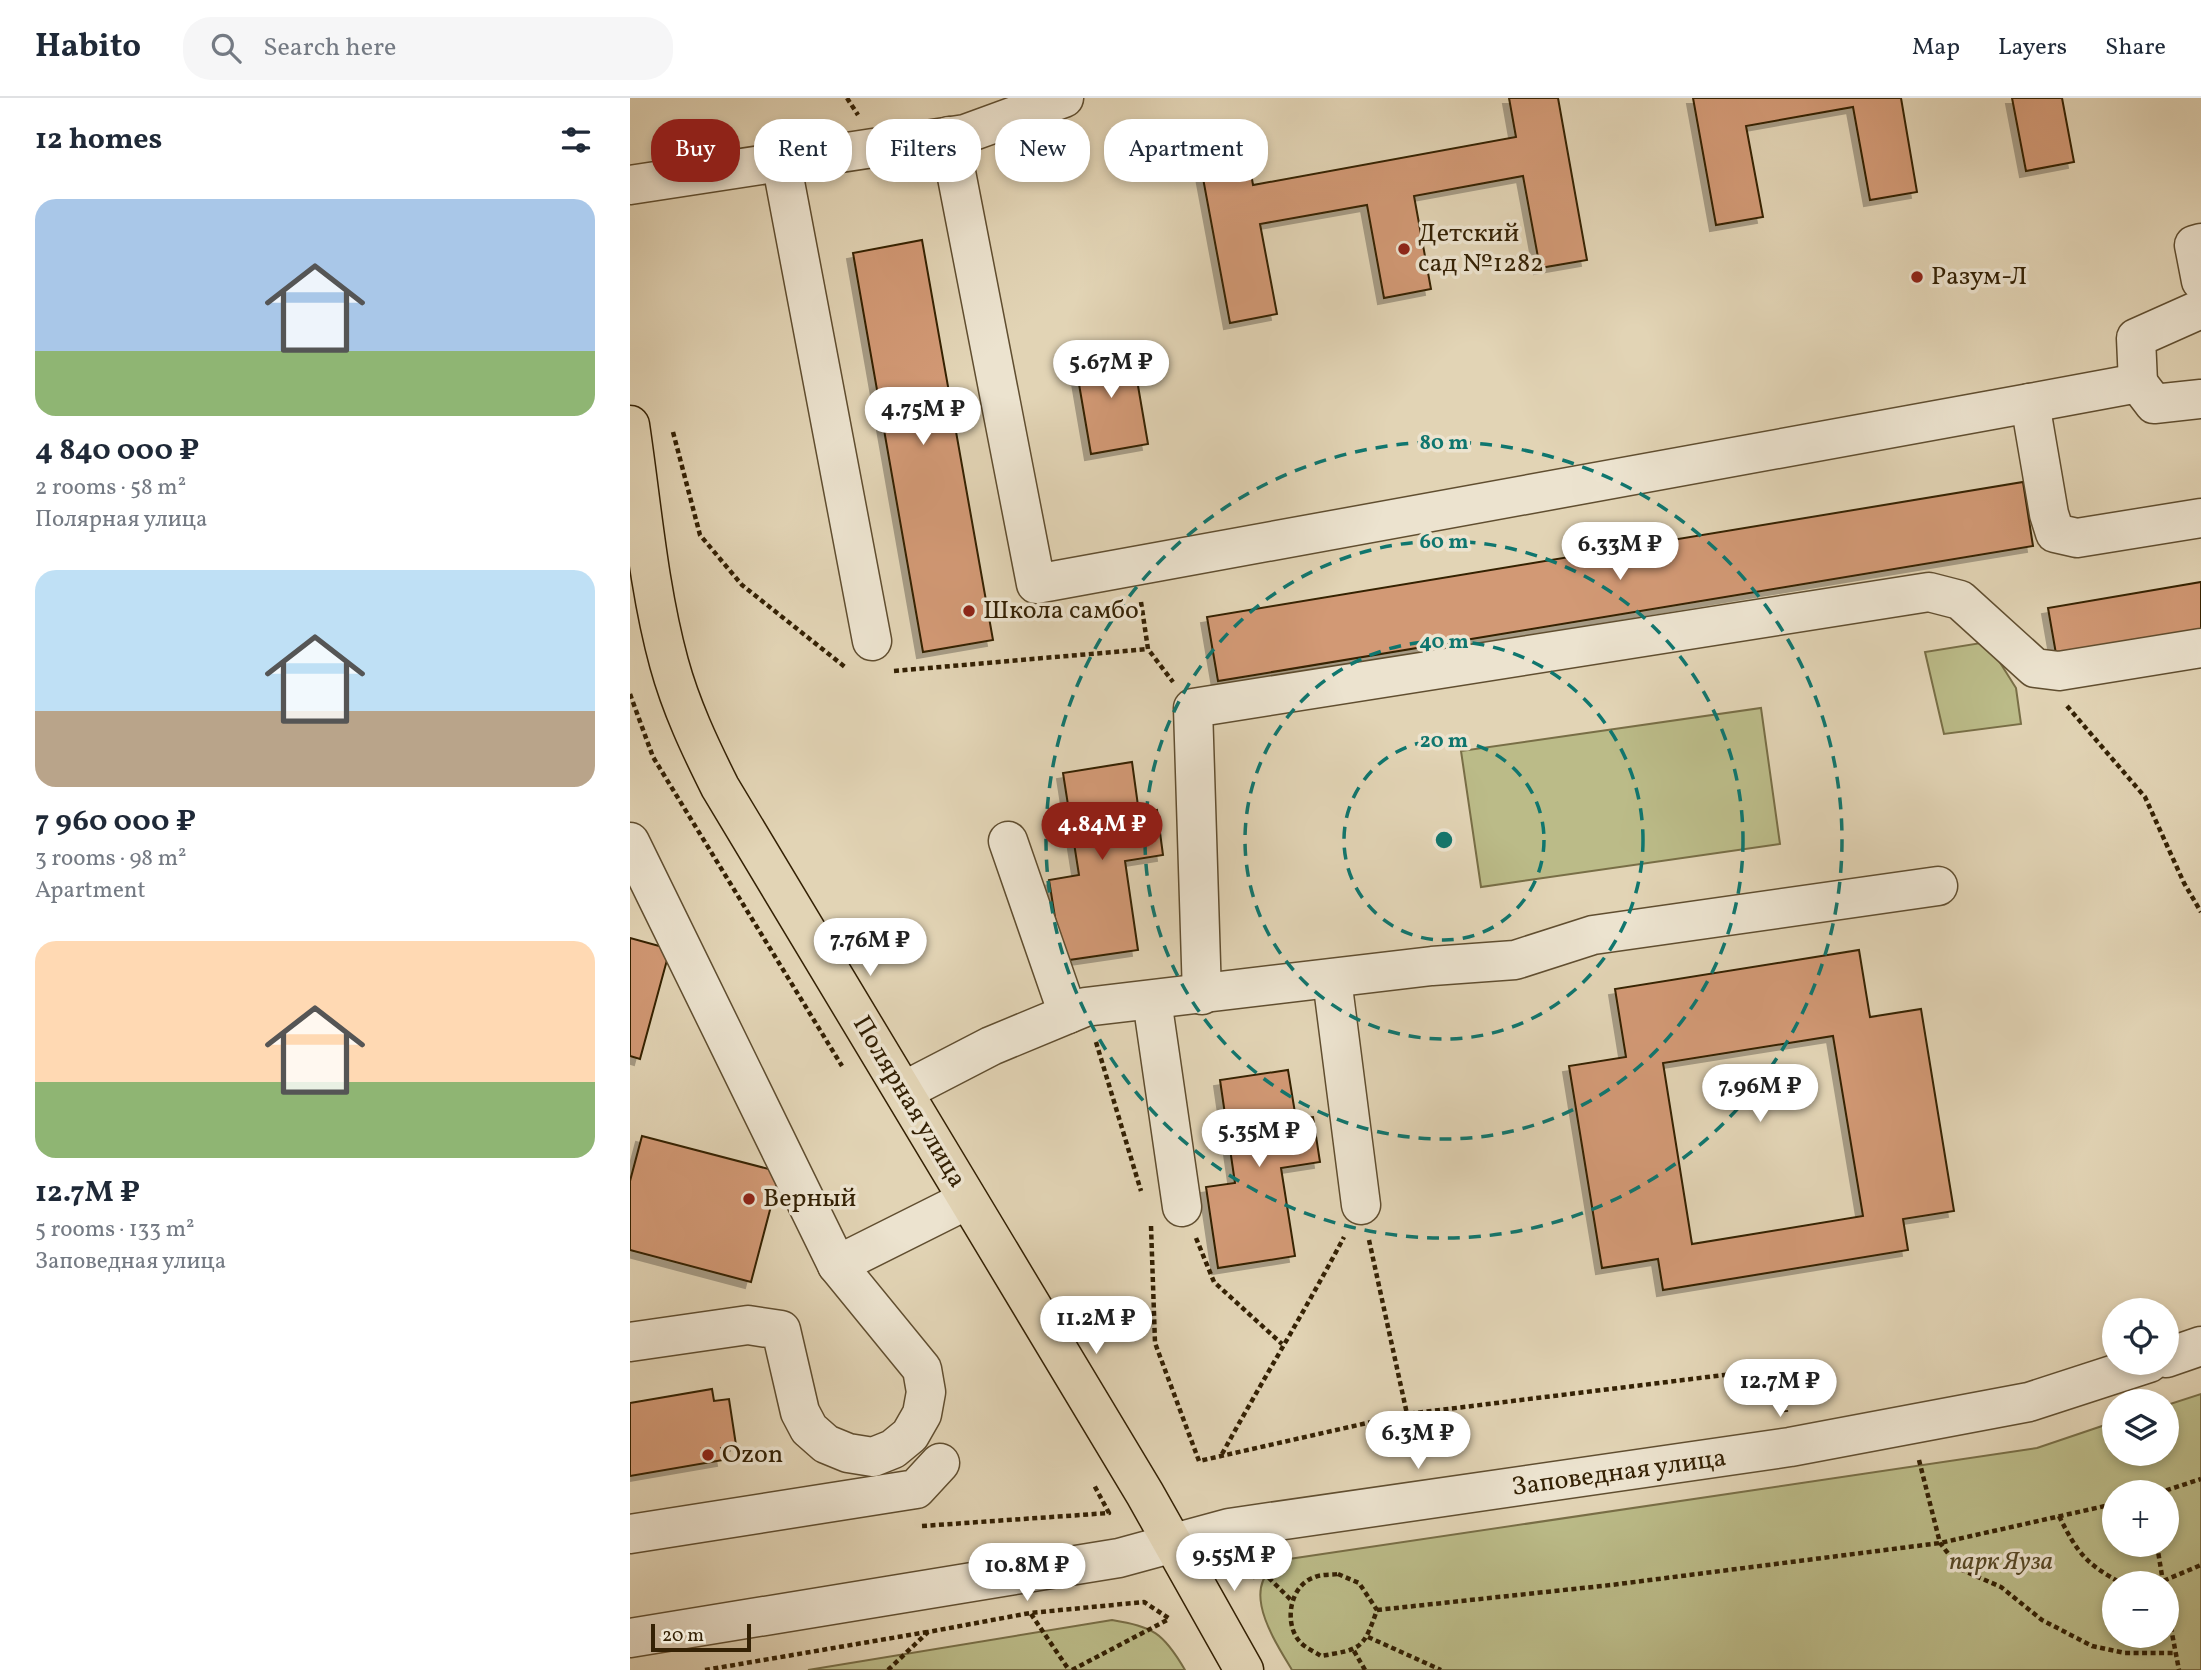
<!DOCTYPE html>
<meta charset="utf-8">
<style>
:root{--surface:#fff;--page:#f6f6f7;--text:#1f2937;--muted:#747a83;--line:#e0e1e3;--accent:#8f2418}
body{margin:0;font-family:Vollkorn,serif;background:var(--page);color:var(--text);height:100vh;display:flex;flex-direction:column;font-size:26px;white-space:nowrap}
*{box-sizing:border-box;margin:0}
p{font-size:23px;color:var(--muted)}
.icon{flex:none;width:38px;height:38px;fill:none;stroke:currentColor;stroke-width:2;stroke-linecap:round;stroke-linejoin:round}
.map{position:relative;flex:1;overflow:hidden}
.side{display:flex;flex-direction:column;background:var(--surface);width:630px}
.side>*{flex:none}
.banner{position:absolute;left:21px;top:21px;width:665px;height:63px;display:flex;gap:14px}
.buttons{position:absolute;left:1472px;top:1200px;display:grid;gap:14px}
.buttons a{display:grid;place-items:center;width:77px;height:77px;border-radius:50%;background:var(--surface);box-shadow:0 4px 10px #0003;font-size:35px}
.scale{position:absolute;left:21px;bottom:18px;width:100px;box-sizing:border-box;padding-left:7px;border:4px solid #342104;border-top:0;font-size:19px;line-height:24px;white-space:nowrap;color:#342104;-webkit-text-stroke:5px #ece3cf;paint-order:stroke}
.price{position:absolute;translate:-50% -60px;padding:0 16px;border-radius:24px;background:#fff;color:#222;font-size:23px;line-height:46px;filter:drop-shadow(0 2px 4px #0008)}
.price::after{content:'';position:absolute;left:50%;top:42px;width:21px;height:16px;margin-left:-10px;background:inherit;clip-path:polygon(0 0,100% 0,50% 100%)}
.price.on{background:var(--accent);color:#fff}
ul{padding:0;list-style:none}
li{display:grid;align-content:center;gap:14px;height:371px;padding:0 35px}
li span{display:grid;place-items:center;height:217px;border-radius:21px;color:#555}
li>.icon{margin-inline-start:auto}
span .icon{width:126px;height:126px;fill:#fffc;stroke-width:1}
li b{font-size:30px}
h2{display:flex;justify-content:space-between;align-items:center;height:84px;padding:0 35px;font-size:30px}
.tag{padding:0 24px;border-radius:28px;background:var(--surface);box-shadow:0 4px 10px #0003;font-size:24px;line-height:63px}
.tag.on{background:var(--accent);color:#fff}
header{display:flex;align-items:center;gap:42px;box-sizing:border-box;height:98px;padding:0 35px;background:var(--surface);border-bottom:2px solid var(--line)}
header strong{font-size:33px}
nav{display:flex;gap:38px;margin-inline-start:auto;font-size:24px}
.search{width:490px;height:63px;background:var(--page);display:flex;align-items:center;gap:18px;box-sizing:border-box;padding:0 24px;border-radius:28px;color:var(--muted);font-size:26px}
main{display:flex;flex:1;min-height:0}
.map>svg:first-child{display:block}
</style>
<header>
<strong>Habito</strong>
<div class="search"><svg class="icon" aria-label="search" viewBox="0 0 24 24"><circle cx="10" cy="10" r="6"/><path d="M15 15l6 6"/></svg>Search here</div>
<nav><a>Map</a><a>Layers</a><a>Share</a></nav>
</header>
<main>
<section class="side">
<h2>12 homes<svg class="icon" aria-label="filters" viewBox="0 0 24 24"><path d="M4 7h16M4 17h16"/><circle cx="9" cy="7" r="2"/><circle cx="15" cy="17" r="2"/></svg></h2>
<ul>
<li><span style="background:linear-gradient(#a9c7e8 70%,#8fb573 0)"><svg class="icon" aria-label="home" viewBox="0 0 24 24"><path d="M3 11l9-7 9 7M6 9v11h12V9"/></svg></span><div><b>4 840 000 ₽</b><p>2 rooms · 58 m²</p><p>Полярная улица</p></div></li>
<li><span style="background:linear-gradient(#bfe0f5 65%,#b9a48a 0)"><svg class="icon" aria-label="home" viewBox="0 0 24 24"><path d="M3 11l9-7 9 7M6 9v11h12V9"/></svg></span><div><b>7 960 000 ₽</b><p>3 rooms · 98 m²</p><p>Apartment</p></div></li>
<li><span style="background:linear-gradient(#ffd9b3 65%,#8fb573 0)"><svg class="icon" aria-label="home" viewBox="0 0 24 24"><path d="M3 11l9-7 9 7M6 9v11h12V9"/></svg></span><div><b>12.7M ₽</b><p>5 rooms · 133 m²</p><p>Заповедная улица</p></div></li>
</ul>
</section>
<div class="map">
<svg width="1571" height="1572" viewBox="0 0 1571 1572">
<defs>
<filter id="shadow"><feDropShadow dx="-6" dy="6" stdDeviation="0" flood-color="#0004"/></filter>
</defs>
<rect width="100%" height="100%" fill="#e2d4b5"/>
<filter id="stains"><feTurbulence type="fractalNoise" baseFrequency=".00286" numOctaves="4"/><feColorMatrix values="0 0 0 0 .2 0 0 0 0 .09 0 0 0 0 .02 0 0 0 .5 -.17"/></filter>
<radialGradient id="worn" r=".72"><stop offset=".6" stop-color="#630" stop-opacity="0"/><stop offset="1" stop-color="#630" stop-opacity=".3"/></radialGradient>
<g fill="#bb8" stroke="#786e46" stroke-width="2" fill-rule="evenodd">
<polygon points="1357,544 1386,590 1391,626 1314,636 1295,554"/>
<polygon points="1131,610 1150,746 851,789 831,653"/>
<path d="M 1571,1296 L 1571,1572 L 662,1572 C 643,1540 603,1481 659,1461 L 1407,1350 L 1484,1324 L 1484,1356 L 1536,1356 L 1537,1307 ZM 1484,1395 L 1536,1395 L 1536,1447 L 1484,1447 ZM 1484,1486 L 1536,1486 L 1536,1538 L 1484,1538 Z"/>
<path d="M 482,1522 C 523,1529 533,1534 555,1572 L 178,1572 Z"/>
</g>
<g fill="#d29975" stroke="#342104" stroke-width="2" fill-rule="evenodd" filter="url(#shadow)">
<polygon points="879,0 928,0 957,162 910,170 893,78 784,98 801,191 754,200 737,107 630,126 647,216 600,225 567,48 615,40 623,87 886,39"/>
<polygon points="1063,0 1271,0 1287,94 1240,102 1223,9 1116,28 1133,119 1086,127"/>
<polygon points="1382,0 1432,0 1444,64 1396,73"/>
<polygon points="292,142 363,542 293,554 223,155"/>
<polygon points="501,247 518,346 461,356 444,257"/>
<polygon points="1393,384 1403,448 588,583 577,519"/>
<polygon points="1571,484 1571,550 1429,573 1418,510"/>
<polygon points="502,664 509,715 527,712 533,757 495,763 508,852 432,863 419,782 449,777 433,675"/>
<polygon points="0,840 40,851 10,961 0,958"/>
<path d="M 1229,852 L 1240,919 L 1291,911 L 1324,1113 L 1273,1121 L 1278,1152 L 1033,1192 L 1028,1161 L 972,1170 L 939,968 L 996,959 L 985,891 ZM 1203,938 L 1233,1118 L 1062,1146 L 1033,965 Z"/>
<polygon points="658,972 666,1021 683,1019 690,1064 651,1070 665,1158 588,1170 576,1089 605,1085 590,982"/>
<polygon points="12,1038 150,1074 121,1184 0,1152 0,1083"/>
<polygon points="82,1291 84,1303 99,1301 106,1347 91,1350 93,1362 0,1378 0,1305"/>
</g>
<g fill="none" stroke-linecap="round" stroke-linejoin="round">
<defs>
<g id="minor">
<polyline points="319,38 406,486 1400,305 1419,416 1425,435 1447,440 1571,420"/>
<polyline points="151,63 242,543"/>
<polyline points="0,87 335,36 434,0"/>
<polyline points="1571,145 1564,147 1571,183"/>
<polyline points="1508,285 1506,240 1571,211"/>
<polyline points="1400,305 1508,285 1524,306 1571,301"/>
<polyline points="378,743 438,916"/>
<polyline points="0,744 207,1167 292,1271 296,1294 292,1316 280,1337 263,1351 243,1359 218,1355 196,1346 179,1331 170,1314 151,1232 118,1227 0,1244"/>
<polyline points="702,881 731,1107"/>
<polyline points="572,897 563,610 1299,494 1330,502 1405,570 1429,573 1571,550"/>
<polyline points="522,902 552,1109"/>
<polyline points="274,993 361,948 455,909 802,868 885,862 963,837 1308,788"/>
<polyline points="207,1167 337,1102"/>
<polyline points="1536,1260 1571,1248"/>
<polyline points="0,1436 286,1391 310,1365"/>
<polyline points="0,1540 489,1460 599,1430 1160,1349 1399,1304 1519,1265"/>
</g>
<path id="major" d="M 0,327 C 12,407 18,488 39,565 C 51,609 70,649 90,689 L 515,1396 L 614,1572"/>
</defs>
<use href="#minor" stroke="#604e30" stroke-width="41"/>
<use href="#major" stroke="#342104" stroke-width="41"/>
<g stroke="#342104" stroke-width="4.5" stroke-dasharray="5 3.5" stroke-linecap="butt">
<polyline points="217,0 228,17"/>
<polyline points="43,334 70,437 112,487 215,569"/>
<polyline points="511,504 518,551 543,584"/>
<polyline points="264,573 518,551"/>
<polyline points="0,596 23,659 212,968"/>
<polyline points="1437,608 1515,699 1554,785 1571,814"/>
<polyline points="466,944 511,1093"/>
<polyline points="521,1128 525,1245 569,1363 777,1316 1151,1270 1156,1314"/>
<polyline points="566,1140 584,1184 652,1246"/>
<polyline points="739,1142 777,1316"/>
<path d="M 592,1356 C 632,1283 675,1213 714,1139"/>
<polyline points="1289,1362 1310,1445 1330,1471 1371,1489 1412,1522 1462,1548 1495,1555 1545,1555"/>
<polyline points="1528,1395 1571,1381"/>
<path d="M 1429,1418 C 1448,1456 1456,1466 1493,1486"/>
<polyline points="292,1428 479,1415 464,1387"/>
<polyline points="1527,1447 1533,1484"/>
<path d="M 708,1476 L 729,1485 L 747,1512 C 733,1552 731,1551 691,1558 C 685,1554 676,1550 671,1545 C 653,1527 659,1487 685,1479 C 692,1476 701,1477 708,1476 Z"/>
<polyline points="623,1479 636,1477 662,1503"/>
<polyline points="1526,1486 1571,1467"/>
<polyline points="1536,1504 1549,1572"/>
<polyline points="747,1512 981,1487 1310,1445 1484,1406"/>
<polyline points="401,1516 439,1572"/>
<polyline points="738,1539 811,1572"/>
<polyline points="724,1553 735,1572"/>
<polyline points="75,1572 297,1534"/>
<polyline points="258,1572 298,1534 400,1515 514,1504 540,1521"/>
<polyline points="442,1572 539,1521"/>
</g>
<use href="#minor" stroke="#ece3cf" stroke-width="38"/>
<use href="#major" stroke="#e2d4b5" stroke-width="38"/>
</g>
<g fill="none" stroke="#0f766e" stroke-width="3.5" stroke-dasharray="12 9">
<circle cx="814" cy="742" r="100"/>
<circle cx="814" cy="742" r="199"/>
<circle cx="814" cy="742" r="299"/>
<circle cx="814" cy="742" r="398"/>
</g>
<g fill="#8f2418" stroke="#ece3cf" stroke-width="2.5">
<circle cx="774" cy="151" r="7"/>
<circle cx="1287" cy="179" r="7"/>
<circle cx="339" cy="513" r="7"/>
<circle cx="119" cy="1101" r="7"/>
<circle cx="78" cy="1357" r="7"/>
</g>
<g text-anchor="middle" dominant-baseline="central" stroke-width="7" stroke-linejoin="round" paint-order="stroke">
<g font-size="26" fill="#342104" stroke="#ece3cf" text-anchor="start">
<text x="788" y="136">Детский<tspan x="788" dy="30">сад №1282</tspan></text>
<text x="1301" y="179">Разум-Л</text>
<text x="353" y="513">Школа самбо</text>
<text x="133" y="1101">Верный</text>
<text x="92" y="1357">Ozon</text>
</g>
<g font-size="26" fill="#342104" stroke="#ece3cf">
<text transform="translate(279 1004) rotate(59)">Полярная улица</text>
<text transform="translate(989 1375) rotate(-8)">Заповедная улица</text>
</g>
<g font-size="26" font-style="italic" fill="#564825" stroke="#ece3cf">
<text x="1371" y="1464">парк Яуза</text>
</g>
</g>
<circle cx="814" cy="742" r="10" fill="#0f766e" stroke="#ece3cf" stroke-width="3.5"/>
<g font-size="21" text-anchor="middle" font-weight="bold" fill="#0f766e" stroke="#ece3cf" stroke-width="7" stroke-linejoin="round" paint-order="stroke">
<text x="814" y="351">80 m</text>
<text x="814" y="450">60 m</text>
<text x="814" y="550">40 m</text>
<text x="814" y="649">20 m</text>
</g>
<rect width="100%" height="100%" filter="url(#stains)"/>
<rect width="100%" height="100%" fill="url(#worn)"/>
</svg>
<div class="buttons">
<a><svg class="icon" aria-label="locate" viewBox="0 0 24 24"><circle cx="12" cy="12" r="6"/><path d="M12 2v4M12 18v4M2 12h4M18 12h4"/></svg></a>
<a><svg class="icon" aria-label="layers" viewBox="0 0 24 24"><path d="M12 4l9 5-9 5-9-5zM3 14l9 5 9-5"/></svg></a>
<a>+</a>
<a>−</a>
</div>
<div class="scale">20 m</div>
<b class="price" style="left:481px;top:302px">5.67M ₽</b>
<b class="price" style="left:293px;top:349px">4.75M ₽</b>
<b class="price" style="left:990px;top:484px">6.33M ₽</b>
<b class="price on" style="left:472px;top:764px">4.84M ₽</b>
<b class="price" style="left:240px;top:880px">7.76M ₽</b>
<b class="price" style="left:1130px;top:1026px">7.96M ₽</b>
<b class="price" style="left:629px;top:1071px">5.35M ₽</b>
<b class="price" style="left:466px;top:1258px">11.2M ₽</b>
<b class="price" style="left:1150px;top:1321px">12.7M ₽</b>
<b class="price" style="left:788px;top:1373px">6.3M ₽</b>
<b class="price" style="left:604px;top:1495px">9.55M ₽</b>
<b class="price" style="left:397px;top:1505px">10.8M ₽</b>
<div class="banner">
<a class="tag on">Buy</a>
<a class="tag">Rent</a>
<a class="tag">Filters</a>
<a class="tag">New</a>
<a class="tag">Apartment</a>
</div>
</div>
</main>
